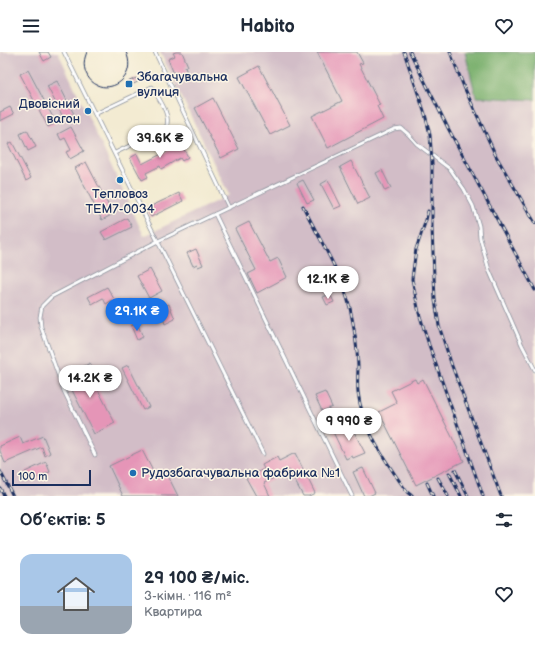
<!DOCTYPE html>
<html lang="uk">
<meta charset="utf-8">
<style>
:root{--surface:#fff;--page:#f2f2f3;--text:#1f2937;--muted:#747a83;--line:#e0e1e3;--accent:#1a73e8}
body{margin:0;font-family:"Balsamiq Sans",sans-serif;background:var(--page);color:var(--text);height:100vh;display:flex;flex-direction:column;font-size:15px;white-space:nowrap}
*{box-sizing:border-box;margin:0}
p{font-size:13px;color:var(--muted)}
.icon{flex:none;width:22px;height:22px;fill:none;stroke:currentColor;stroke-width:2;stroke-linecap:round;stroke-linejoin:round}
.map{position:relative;height:444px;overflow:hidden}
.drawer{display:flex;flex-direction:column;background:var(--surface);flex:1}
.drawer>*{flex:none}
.scale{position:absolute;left:12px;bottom:10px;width:79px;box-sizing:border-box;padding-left:4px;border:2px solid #1b2f5e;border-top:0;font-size:11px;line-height:14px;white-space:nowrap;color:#1b2f5e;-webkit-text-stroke:3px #fcf5e5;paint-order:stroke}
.price{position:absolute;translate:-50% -34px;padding:0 9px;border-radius:14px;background:#fff;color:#222;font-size:13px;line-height:26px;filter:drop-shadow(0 1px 2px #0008)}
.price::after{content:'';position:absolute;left:50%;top:24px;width:12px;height:9px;margin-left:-6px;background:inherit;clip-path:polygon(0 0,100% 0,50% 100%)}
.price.active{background:var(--accent);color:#fff}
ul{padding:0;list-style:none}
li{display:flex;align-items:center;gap:12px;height:100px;padding:0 20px}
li+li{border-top:1px solid var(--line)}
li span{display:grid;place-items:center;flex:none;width:112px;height:80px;border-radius:12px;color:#555}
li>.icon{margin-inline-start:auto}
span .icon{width:48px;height:48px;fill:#fffc;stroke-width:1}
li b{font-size:17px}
h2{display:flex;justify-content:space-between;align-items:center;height:48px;padding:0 20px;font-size:17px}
header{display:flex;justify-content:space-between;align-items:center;height:52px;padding:0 20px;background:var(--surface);font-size:18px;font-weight:700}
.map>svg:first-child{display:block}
</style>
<header><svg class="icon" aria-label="menu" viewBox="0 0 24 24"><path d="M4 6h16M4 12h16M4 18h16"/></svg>Habito<svg class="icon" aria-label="heart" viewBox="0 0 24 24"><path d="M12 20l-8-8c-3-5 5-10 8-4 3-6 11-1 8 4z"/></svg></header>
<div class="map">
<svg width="535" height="444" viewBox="0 0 535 444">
<rect width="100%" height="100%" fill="#fcf5e5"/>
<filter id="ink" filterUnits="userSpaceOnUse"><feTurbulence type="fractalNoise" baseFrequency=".025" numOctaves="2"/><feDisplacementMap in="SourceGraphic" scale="8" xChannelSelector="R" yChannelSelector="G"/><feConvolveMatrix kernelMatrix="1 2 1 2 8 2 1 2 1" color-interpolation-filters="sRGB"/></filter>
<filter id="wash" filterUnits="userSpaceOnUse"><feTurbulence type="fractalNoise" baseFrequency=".012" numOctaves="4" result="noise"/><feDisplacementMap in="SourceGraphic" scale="16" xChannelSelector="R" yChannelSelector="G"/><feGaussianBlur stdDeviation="0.9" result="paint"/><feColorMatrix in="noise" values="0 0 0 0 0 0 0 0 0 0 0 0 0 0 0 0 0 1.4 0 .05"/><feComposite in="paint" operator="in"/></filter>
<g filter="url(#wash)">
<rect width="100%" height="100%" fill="#f3ebd2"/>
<polygon fill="#d2bdc7" points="0,0 58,0 144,184 229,143 160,0 465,0 476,45 535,48 535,444 0,444"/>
<polygon fill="#78af6c" stroke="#4a6f65" points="465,0 535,0 535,48 476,45"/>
<g id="blocks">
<g fill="#e595b7">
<polygon points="39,0 48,0 51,5 44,9"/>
<polygon points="176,0 182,0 188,14 185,15 187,21 178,25 177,20 174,22 168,7 175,4 173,1"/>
<polygon points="317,0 357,0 363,11 359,12 380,53 377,54 383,67 328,96 312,64 342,49"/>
<polygon points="259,14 290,73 270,83 239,25"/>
<polygon points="28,18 56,71 48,75 20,22"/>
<polygon points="136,26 138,30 126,35 125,31"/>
<polygon points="57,29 74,62 64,67 47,34"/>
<polygon points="213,46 239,97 221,106 195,56"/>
<polygon points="10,55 14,62 0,69 0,60"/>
<polygon points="71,75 84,99 70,107 66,100 71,98 65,86 61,88 58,82"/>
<polygon points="27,78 36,95 28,99 20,82"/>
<polygon points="177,84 188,105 182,109 180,106 161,117 160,114 146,121 148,125 142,128 130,106 137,102 142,112 175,95 171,87"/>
<polygon points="12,90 31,126 26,129 8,92"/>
<polygon points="351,109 370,146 358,152 340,115"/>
<polygon points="86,110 113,162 102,168 75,116"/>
<polygon points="382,118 391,136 385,139 376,121"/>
<polygon points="303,128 314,148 307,151 297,131"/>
<polygon points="328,128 341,154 334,157 321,132"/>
<polygon points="179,141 183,149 151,165 147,156"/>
<polygon points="127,166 132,175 106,188 101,180"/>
<polygon points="249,170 270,210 278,206 287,225 257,241 248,222 256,218 235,177"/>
<polygon points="196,197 203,213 198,215 197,212 193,214 187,201"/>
<polygon points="150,217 162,239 149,246 137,224"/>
<polygon points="107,235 114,247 106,252 103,246 92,252 88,245"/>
<polygon points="330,242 334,250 327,253 323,245"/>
<polygon points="132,248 138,258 132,261 127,250"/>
<polygon points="169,252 175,267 165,272 163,266 157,269 153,259"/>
<polygon points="137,271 143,285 137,288 131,274"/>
<polygon points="90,311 94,320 90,322 115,371 94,382 65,324"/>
<polygon points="128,313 149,355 143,358 122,316"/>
<polygon points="415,327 417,331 423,327 464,409 416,433 379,360 397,351 391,339"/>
<polygon points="325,340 332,355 322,359 315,344"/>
<polygon points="350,372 365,401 353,406 352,404 346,407 333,380"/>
<polygon points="43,384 50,401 45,404 42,395 5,411 0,399 0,394 20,385 23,392"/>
<polygon points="142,398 155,423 165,418 178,444 123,444 109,414"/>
<polygon points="295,401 315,441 309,444 303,444 289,418 264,431 270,444 256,444 246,426 264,417 262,413 277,405 279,409"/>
<polygon points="46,410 50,420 29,429 25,420"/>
<polygon points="363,416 375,441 369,444 364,444 353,420"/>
</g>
</g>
</g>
<g filter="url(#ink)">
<use href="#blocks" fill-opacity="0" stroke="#878d98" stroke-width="1"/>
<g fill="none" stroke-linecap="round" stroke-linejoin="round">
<defs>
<g id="service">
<polyline points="64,0 263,402"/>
<polyline points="155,0 229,156"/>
<path d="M 95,62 L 152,35 C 158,46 172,63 166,76 L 115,101"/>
<polyline points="215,162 352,444"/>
<polyline points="95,403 64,339 41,275 40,265 42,254 51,245 158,189 394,77 401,76 408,82 417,92 450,117 464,137 473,154 479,174 480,186 489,218 522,293 535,318"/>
</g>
</defs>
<use href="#service" stroke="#878d98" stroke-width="4.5"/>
<use href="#service" stroke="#fff" stroke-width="3"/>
<path stroke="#1b2f5e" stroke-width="1" d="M 87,0 C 84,7 83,13 86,21 C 98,49 140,31 126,0"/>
<defs>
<g id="rail">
<polyline points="404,0 425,62 430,83 432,111 432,176 435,248 439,274 452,314 501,444"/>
<polyline points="410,0 448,76 535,238"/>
<polyline points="450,0 464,35 496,104 535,171"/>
<path d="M 303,154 C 319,187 341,220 350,256 C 354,274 357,294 358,313 C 358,322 357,331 358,340 C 362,377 387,411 407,440 L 412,444"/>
<polyline points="428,159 426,168 416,197 412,227 419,261 429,293 483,444"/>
<polyline points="455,418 468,444"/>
<polyline points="0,419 13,444"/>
<polyline points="449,421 461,444"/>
<polyline points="438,426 448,444"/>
<polyline points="427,431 433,444"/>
<polyline points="0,436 4,444"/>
</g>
</defs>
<use href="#rail" stroke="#1b2f5e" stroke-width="3"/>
<use href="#rail" stroke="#fcf5e5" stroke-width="1.5" stroke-dasharray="4.5" stroke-linecap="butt"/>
</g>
</g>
<g fill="#1f6fb2" stroke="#fcf5e5" stroke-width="1.5">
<rect x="125" y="28" width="8" height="8" rx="2"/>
<circle cx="88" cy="59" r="4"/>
<circle cx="120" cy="128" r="4"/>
<circle cx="133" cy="421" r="4"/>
</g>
<g text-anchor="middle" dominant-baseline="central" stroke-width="3" stroke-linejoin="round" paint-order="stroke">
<g font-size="13" fill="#1b2f5e" stroke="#fcf5e5" text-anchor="start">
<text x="137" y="25">Збагачувальна<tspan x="137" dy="15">вулиця</tspan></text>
<text x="80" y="52" text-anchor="end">Двовісний<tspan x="80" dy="15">вагон</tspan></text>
<text x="120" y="142" text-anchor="middle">Тепловоз<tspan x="120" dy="15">ТЕМ7-0034</tspan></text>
<text x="141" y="421">Рудозбагачувальна фабрика №1</text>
</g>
</g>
</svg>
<div class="scale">100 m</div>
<b class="price" style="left:160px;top:107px">39.6K ₴</b>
<b class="price" style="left:328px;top:248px">12.1K ₴</b>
<b class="price active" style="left:137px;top:280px">29.1K ₴</b>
<b class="price" style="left:90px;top:347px">14.2K ₴</b>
<b class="price" style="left:349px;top:390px">9 990 ₴</b>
</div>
<section class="drawer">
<h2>Об’єктів: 5<svg class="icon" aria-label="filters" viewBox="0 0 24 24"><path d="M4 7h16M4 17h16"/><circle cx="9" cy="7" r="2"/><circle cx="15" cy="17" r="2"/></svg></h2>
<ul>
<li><span style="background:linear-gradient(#a9c7e8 65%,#9aa5b1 0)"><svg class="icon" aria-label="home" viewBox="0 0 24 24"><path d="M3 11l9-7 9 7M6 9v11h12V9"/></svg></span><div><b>29 100 ₴/міс.</b><p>3-кімн. · 116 m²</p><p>Квартира</p></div><svg class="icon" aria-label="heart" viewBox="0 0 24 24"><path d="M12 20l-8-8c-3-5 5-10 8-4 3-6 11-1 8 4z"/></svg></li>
</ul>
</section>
